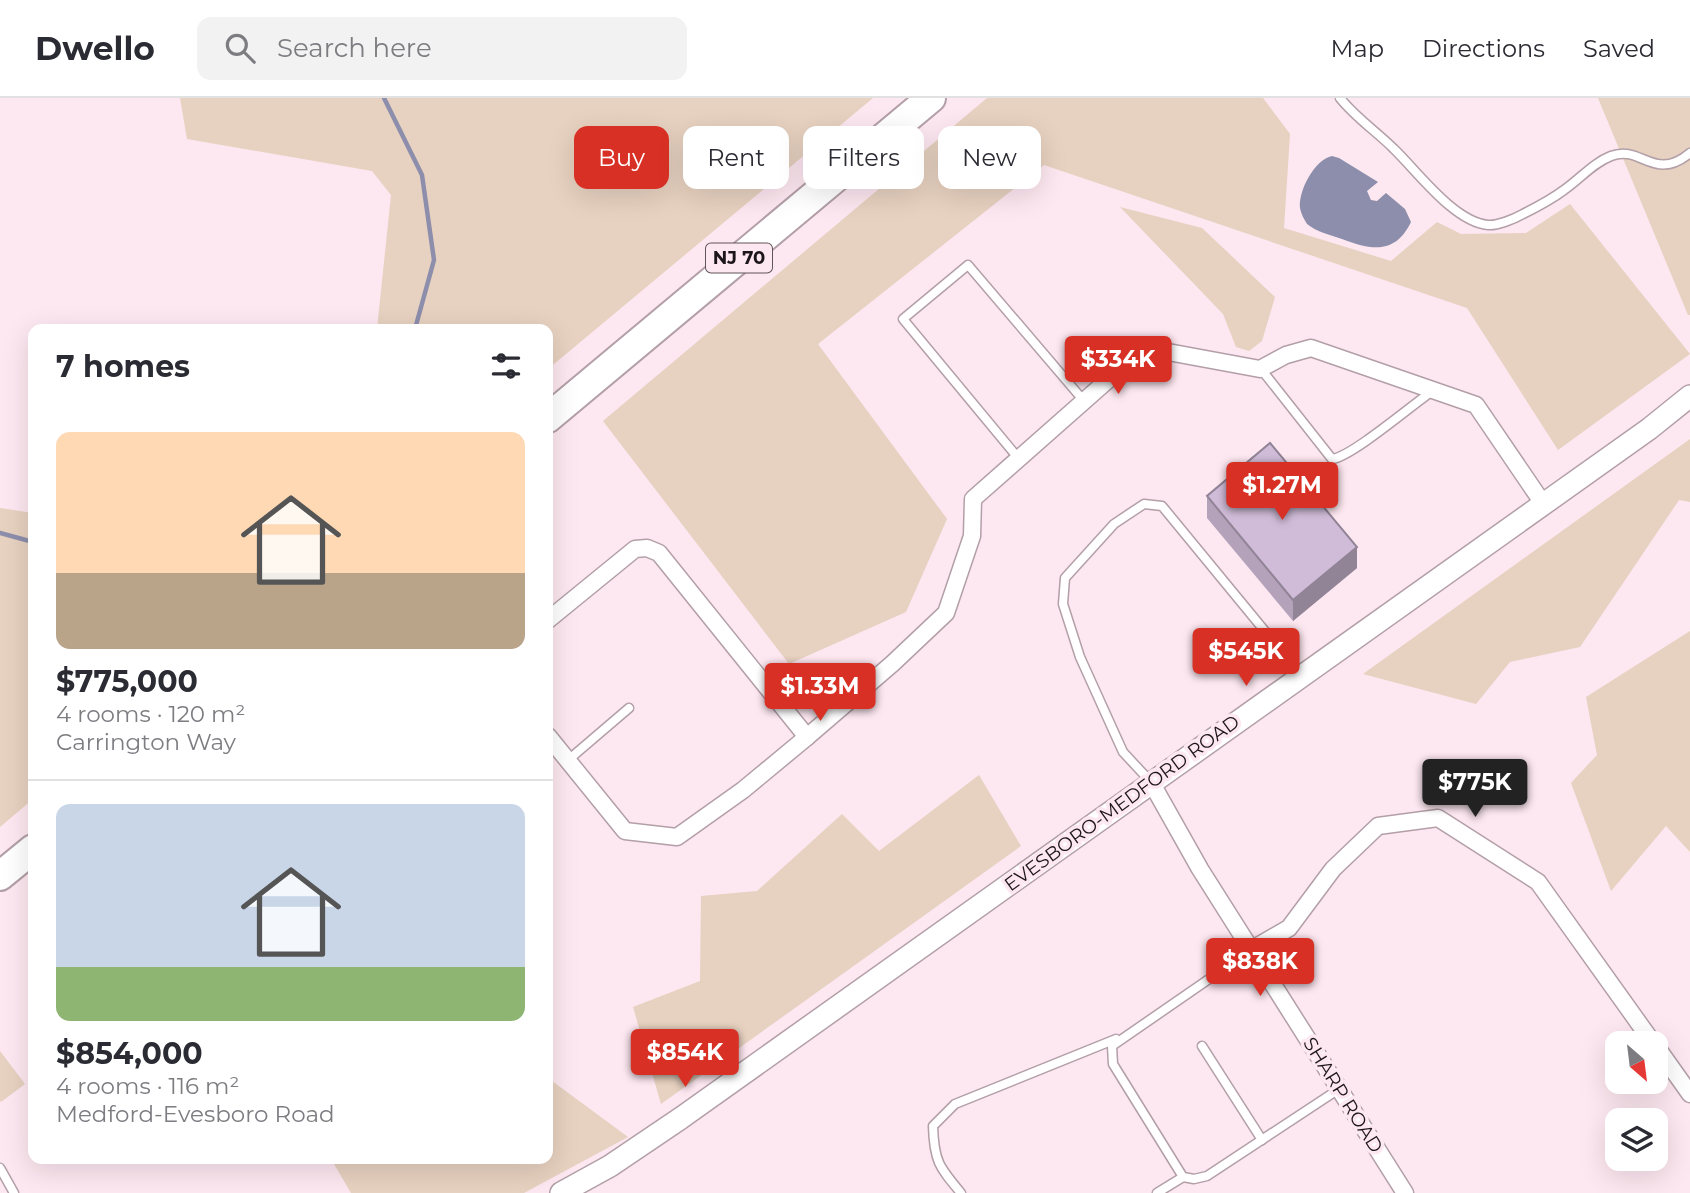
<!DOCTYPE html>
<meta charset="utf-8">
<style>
:root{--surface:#fff;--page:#f2f2f3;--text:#2b2b33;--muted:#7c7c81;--line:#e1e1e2;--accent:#d93025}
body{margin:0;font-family:Montserrat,sans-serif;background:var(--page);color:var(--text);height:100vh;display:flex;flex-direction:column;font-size:26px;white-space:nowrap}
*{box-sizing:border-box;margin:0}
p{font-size:23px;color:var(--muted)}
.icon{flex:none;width:38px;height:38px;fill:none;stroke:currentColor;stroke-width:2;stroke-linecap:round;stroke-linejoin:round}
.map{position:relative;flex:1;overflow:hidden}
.drawer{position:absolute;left:28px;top:226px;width:525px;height:840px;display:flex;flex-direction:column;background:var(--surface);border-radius:14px;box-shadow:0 7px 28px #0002}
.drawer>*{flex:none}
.banner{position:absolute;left:574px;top:28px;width:665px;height:63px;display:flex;gap:14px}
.needle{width:46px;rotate:152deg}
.controls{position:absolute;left:1605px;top:933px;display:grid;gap:14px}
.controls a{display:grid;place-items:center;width:63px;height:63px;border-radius:14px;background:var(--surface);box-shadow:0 7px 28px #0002;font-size:35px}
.price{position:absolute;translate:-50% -60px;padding:0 16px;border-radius:7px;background:var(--accent);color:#fff;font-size:23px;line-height:46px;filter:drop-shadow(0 2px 4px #0008)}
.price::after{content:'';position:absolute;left:50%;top:42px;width:21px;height:16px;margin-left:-10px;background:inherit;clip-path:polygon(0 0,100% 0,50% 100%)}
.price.current{background:#222;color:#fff}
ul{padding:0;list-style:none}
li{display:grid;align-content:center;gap:14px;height:371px;padding:0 28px}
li+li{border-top:2px solid var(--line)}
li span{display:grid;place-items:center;height:217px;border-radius:14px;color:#555}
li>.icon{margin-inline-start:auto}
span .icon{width:126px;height:126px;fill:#fffc;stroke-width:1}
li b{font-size:30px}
h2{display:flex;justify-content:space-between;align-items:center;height:84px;padding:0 28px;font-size:30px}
.pill{padding:0 24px;border-radius:14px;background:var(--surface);box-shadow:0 7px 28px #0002;font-size:24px;line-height:63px}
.pill.current{background:var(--accent);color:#fff}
header{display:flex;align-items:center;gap:42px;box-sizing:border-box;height:98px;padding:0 35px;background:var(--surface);border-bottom:2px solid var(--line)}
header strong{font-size:33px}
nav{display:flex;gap:38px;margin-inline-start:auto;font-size:24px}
.search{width:490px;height:63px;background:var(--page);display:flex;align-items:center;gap:18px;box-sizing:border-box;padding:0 24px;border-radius:14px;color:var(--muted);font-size:26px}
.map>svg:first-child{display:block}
</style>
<header>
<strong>Dwello</strong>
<div class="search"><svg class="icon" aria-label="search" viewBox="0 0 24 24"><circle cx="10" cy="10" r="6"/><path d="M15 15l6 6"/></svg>Search here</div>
<nav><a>Map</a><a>Directions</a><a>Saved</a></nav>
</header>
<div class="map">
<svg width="1690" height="1095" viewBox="0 0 1690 1095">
<rect width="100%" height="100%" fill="#fde7f0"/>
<g fill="#e7d1c0">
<polygon points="180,0 873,0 548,271 548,231 377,231 391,97 372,73 187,41"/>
<polygon points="987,0 1263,0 1290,36 1284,130 1391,163 1437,124 1461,136 1526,135 1570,106 1690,256 1558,352 1467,210 1044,67 818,246 947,421 906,514 789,566 603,323"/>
<polygon points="1598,0 1690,0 1690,217 1688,217"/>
<polygon points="1120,109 1202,130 1275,199 1262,243 1249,253 1236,249 1223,216"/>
<polygon points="1690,341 1690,404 1679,402 1580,549 1510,564 1476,606 1363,576"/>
<polygon points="0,410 33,415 33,701 0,729"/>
<polygon points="1690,533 1690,754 1666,728 1611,793 1571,685 1597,657 1586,599"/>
<polygon points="979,677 1021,748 661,1006 633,909 700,883 701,798 757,793 842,716 879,753"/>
<polygon points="0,953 25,986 1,1004 0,1003"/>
<polygon points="548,980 628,1039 524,1095 351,1095 331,1061 548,1060"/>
</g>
<path fill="#8c8eac" d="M 1332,58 L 1339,60 L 1378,84 L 1367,93 L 1371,102 L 1377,103 L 1386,95 L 1405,111 L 1411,124 C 1395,157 1371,152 1342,141 C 1330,137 1317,134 1307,126 C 1304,121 1301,116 1300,110 C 1298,93 1315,61 1332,58 Z"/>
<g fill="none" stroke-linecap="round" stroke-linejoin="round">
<g stroke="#8c8eac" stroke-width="4.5">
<polyline points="384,0 422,77 434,162 415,231"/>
<polyline points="0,435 33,444"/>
</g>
<defs>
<g id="lane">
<path d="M 1340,0 C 1356,20 1376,33 1394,51 C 1417,73 1454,124 1488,127 C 1497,128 1514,121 1523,116 C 1537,109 1552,101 1564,92 C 1581,80 1593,65 1611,58 C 1641,46 1654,85 1690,55"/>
<path d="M 1261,271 L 1332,361 C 1351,359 1411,308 1431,294"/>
<polyline points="1019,361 903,221 968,167 1084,303"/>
<polyline points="567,663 629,610"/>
<polyline points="1150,683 1123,654 1080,559 1063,506 1065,480 1114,426 1144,406 1162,408 1301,577"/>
<polyline points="1251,852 1112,948 1113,966 1183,1079 1194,1081 1207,1078 1339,991"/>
<polyline points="1202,948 1262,1042"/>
<polyline points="0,1070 14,1095"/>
<path d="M 961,1095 C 939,1069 934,1063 933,1028 L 955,1006 L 1116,941"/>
<polyline points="1157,1095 1183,1079"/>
</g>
<g id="street">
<polyline points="548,522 635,451 647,450 659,455 807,639 743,692 677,739 625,733 548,638"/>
<polyline points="807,639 892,566 946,515 972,438 973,401 1126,266 1144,255 1168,254 1260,271 1286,257 1311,250 1476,307 1542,404"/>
<polyline points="1151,684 1200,771 1405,1095"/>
<polyline points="1251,852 1289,830 1333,771 1378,728 1438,720 1538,784 1653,945"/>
<polyline points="1656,948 1690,996"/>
</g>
<polyline id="secondary" points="561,1095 610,1068 681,1020 1649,331 1690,298"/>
<g id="highway">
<polyline points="548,320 931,0"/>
<polyline points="0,778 33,751"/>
</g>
</defs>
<use href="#lane" stroke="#b39fa7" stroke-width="11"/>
<use href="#street" stroke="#b39fa7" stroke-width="19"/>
<use href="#secondary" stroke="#b39fa7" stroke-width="24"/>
<use href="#highway" stroke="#b39fa7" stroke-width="32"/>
<use href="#lane" stroke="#fff" stroke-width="8"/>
<use href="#street" stroke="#fff" stroke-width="16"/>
<use href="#secondary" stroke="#fff" stroke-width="21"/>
<use href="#highway" stroke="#fff" stroke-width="28"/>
</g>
<polygon fill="#b3a2ba" points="1207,398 1357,470 1293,523 1207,420"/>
<polygon fill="#928497" points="1357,449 1357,470 1293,523 1293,502"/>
<polygon fill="#d0bcd8" stroke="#928497" stroke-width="2" points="1270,345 1357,449 1293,502 1207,398"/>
<g text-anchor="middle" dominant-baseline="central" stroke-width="7" stroke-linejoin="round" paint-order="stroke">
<rect fill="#fde7f0" stroke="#60555a" stroke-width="2" x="706" y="145.5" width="66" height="29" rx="5"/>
<g font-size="18" font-weight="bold" fill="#1d1619">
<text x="739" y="160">NJ 70</text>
</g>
<g font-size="19" fill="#1d1619" stroke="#fde7f0">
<text transform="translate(1122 705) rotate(-36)">EVESBORO-MEDFORD ROAD</text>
<text transform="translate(1343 997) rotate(58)">SHARP ROAD</text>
</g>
</g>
</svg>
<div class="controls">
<a><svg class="needle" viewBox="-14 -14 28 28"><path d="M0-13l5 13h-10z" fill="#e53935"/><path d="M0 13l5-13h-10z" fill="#7c7c81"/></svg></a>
<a><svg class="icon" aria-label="layers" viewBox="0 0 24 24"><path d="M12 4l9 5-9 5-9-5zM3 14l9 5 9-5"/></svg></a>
</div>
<b class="price" style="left:1118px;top:298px">$334K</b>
<b class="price" style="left:1282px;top:424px">$1.27M</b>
<b class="price" style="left:1246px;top:590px">$545K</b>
<b class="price" style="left:820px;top:625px">$1.33M</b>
<b class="price current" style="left:1475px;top:721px">$775K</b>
<b class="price" style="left:1260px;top:900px">$838K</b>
<b class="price" style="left:685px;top:991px">$854K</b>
<div class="banner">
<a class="pill current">Buy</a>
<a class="pill">Rent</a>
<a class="pill">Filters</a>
<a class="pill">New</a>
</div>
<section class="drawer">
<h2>7 homes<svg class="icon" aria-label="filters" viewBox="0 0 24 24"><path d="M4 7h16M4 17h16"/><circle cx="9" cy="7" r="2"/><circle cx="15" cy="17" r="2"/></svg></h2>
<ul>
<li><span style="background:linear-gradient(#ffd9b3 65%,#b9a48a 0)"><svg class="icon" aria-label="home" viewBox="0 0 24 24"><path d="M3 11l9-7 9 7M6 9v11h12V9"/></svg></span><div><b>$775,000</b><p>4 rooms · 120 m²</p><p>Carrington Way</p></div></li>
<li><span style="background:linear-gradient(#c9d6e8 75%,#8fb573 0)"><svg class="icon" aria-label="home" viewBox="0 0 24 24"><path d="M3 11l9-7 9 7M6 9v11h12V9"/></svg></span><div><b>$854,000</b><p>4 rooms · 116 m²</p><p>Medford-Evesboro Road</p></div></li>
</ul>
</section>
</div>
